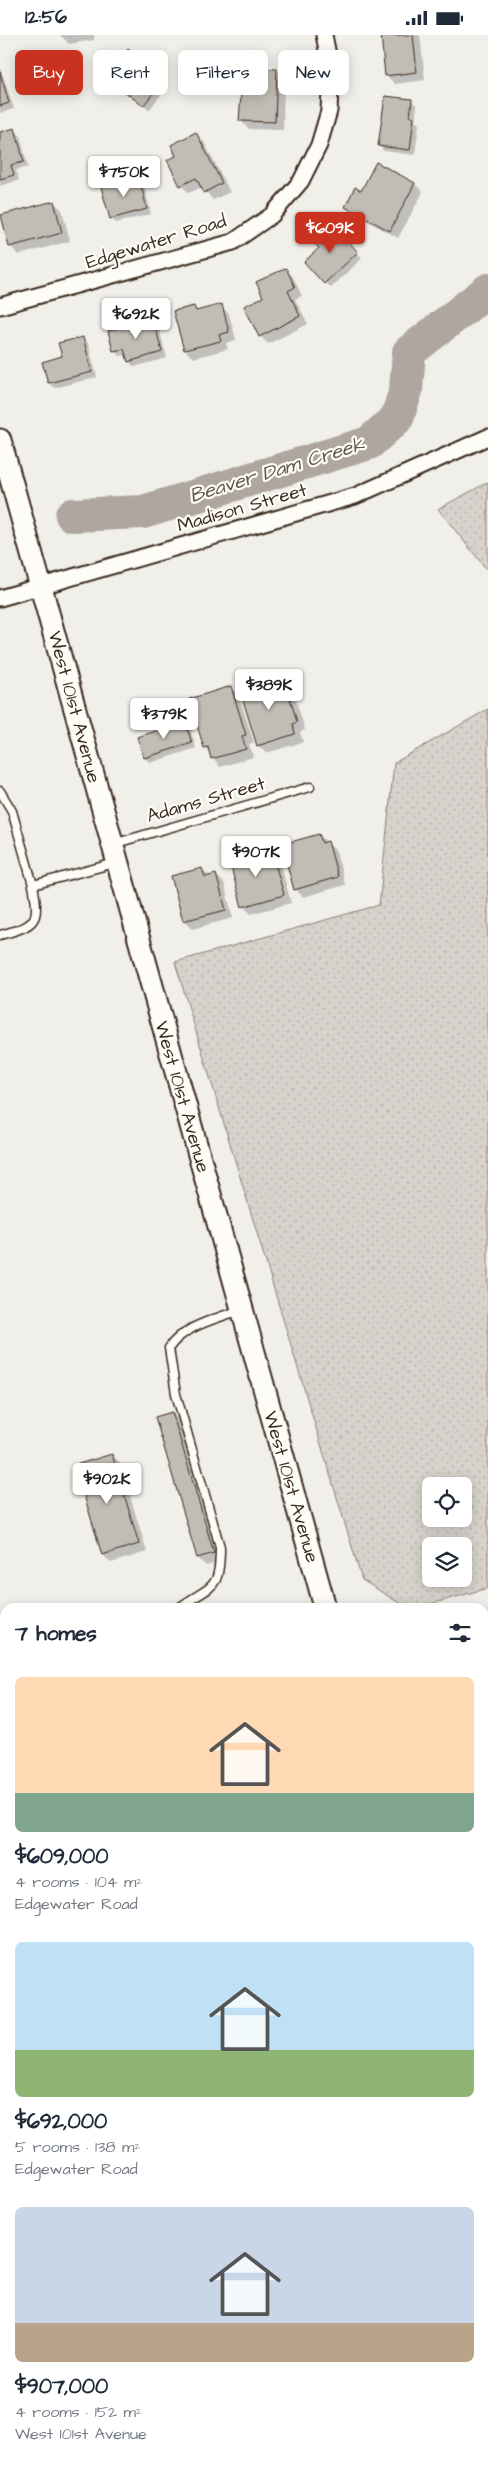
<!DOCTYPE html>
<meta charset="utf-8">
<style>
:root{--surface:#fff;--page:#f2f2f3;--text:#1f2937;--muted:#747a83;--accent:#c8321e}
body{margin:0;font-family:"Architects Daughter",sans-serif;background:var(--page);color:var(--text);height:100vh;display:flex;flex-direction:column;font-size:19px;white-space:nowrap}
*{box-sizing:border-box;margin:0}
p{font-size:16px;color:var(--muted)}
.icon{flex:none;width:28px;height:28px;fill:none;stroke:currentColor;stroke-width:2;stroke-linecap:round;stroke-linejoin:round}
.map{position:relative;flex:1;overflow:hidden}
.sheet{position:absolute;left:0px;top:1568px;width:489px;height:866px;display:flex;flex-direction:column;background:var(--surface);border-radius:15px 15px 0 0;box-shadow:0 2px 12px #0003}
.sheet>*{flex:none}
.top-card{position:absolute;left:15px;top:15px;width:459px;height:45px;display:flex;gap:10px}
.tools{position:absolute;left:422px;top:1442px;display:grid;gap:10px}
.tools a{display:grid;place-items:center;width:50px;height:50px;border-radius:8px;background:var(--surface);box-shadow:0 2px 12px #0003;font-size:25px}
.price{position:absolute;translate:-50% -42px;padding:0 11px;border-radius:5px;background:#fff;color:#222;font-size:16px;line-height:32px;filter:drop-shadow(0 1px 2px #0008)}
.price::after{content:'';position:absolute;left:50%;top:30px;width:15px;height:11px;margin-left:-8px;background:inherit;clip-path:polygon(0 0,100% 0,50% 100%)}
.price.active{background:var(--accent);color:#fff}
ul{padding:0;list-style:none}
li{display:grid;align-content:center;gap:10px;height:265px;padding:0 15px}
li span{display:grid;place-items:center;height:155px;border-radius:8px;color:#555}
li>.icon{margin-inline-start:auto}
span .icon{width:90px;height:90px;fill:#fffc;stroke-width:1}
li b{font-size:21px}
h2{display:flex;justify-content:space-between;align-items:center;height:60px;padding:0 15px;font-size:21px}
.chip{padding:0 18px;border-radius:8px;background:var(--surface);box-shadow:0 2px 12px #0003;font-size:18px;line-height:45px}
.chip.active{background:var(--accent);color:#fff}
.status{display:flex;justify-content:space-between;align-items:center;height:35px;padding:0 25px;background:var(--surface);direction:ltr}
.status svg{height:14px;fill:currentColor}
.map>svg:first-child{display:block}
</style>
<div class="status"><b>12:56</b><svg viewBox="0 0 49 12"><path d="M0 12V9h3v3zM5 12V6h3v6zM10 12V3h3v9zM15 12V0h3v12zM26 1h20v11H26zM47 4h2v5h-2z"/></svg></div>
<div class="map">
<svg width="488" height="2433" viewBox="0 0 488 2433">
<defs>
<pattern id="grass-dots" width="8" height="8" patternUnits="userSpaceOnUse" patternTransform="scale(1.25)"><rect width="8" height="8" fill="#d7d2cc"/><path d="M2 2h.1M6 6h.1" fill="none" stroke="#b9b4af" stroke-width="1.8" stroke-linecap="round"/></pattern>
</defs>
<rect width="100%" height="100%" fill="#f1efea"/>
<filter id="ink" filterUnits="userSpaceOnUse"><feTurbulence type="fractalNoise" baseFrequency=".02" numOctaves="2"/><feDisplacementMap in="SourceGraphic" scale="10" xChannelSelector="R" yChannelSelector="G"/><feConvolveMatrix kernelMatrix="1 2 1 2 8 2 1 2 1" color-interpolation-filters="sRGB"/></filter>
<g filter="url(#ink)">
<g fill="url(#grass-dots)" stroke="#897e75" fill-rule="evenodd">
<polygon points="488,447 488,536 438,474"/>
<path d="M 488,674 L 488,1553 L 420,1572 L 406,1572 L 362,1545 L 175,927 L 379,870 L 394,728 ZM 431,1451 L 464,1451 L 464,1484 L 431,1484 ZM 431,1511 L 464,1511 L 464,1544 L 431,1544 Z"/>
</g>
<g fill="#0003">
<polygon points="94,0 94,5 69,9 60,0"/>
<polygon points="382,0 420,0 425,45 395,49 387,41"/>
<polygon points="128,16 145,28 150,33 147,37 166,53 149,75 117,49 124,39 116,32"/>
<polygon points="0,31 14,74 0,78"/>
<polygon points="276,35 284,43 283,95 249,94 241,86"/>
<polygon points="386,62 412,66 417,71 415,86 419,89 415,120 384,116 379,111"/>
<polygon points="14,94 20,100 28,132 16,135 19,145 0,151 0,98"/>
<polygon points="196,99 204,107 230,157 213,165 202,152 189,158 181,150 178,121"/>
<polygon points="377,129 415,149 423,157 398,203 355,179 347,171 362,157"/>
<polygon points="138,143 144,149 151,179 116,188 111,183"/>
<polygon points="54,167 62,175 70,206 19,220 11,212 2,181"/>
<polygon points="332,191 362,223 331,253 306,227 321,213"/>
<polygon points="285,234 293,242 302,261 295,264 308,289 268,309 260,301 265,262"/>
<polygon points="221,271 229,279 236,305 226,308 228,314 193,323 185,315 194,272 198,277"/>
<polygon points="153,285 158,290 167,323 134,332 129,326 127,319 120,321 115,316 109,297"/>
<polygon points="82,303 88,308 97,342 54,353 49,348 44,327 64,322"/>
<polygon points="283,641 291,649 305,695 300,697 303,707 266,718 258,710 254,649 262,658 272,654"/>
<polygon points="231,653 239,661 254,708 249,709 253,722 220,732 205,712"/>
<polygon points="185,688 190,693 196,713 150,728 145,723"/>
<polygon points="319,800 336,816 345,850 303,862 295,854 291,818"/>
<polygon points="271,815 279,823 291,868 251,879 243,871"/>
<polygon points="202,834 210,842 216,840 224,848 233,883 192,894 184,885"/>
<polygon points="172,1378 180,1386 222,1526 206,1531 198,1523 156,1383"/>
<polygon points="112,1420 120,1428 147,1517 111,1528 103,1520"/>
<polygon points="488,1682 488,1709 484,1711 484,1698"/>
</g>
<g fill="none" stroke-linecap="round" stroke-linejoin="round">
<polyline stroke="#aea69f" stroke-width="34" points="72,480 143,477 369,408 397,383 406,355 409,317 488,255"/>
</g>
<g fill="#c1bcb4" stroke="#3b2a1e">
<polygon points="381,0 413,0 417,37 385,41"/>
<polygon points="128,14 145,27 142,32 162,47 143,71 115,49 123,38 115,32"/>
<polygon points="243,33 277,34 275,87 239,86"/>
<polygon points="0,37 9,68 0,71"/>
<polygon points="385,61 412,64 410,82 414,82 410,115 378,111"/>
<polygon points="15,93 24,127 11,130 14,140 0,144 0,97"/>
<polygon points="196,97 222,148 204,158 196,143 180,151 167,125 176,121 171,110"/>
<polygon points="376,127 415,148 390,196 345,172 355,152 361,156"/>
<polygon points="139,142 147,174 110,184 101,152"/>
<polygon points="54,166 62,198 9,212 1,180"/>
<polygon points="332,189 358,217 324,249 304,227 319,213 313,207"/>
<polygon points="286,233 295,252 288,256 300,281 259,302 244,271 263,262 256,247"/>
<polygon points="222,269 229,297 219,300 221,306 184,315 173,276 194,271 196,276"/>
<polygon points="153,283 162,317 128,327 124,314 113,316 108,296"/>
<polygon points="83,302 92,337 48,348 42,327 62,321 58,308"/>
<polygon points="283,640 297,687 293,689 295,699 257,711 239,652 254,647 257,658 271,654 268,644"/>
<polygon points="231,651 246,700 242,701 246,714 211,724 208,712 204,713 189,664"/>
<polygon points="185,687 192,708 144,723 137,702"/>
<polygon points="319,799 322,808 328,806 338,842 294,855 284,819 290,818 287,808"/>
<polygon points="271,814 284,860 242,872 229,825"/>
<polygon points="202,833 205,842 216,839 226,875 183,886 171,841"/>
<polygon points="172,1377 214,1518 197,1523 155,1382"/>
<polygon points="112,1419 139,1509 102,1520 75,1430"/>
<polygon points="488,1680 488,1707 484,1708 484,1692"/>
</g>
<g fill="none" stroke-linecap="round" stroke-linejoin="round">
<defs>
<g id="lane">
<polyline points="0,756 12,776 33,850 115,828"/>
<polyline points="113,809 310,752"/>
<path d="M 0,900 C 37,890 40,887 33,850"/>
<path d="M 180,1572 C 212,1549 220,1557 220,1512 L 176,1359 L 169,1313 C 183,1291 216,1284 240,1275"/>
<polyline points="484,1663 488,1662"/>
<polyline points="484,1720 488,1719"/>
<polyline points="484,1841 488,1840"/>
<polyline points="484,1851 488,1866"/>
<polyline points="484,1874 488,1873"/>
</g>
<g id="street">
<polyline points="0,271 233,207 272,180 301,146 319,110 329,76 331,35 324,0"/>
<polyline points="0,563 355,461 488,402"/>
</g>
<g id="secondary">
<polyline points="0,405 325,1572"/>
<polyline points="484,2131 488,2146"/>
</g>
<g id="primary">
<polyline points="484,1600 488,1599"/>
<polyline points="0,1746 5,1744"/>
</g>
</defs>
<use href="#lane" stroke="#3b2a1e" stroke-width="11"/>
<use href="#street" stroke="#3b2a1e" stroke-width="19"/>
<use href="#secondary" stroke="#3b2a1e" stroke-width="25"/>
<use href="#primary" stroke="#3b2a1e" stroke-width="28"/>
<use href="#lane" stroke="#fdfcf7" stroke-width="8"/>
<use href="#street" stroke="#fdfcf7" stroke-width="15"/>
<use href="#secondary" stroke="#fdfcf7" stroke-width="21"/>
<use href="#primary" stroke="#fdfcf7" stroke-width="24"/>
</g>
</g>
<g text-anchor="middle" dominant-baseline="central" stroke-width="4.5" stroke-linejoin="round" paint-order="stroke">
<g font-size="19" fill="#3b2a1e" stroke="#fdfcf7">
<text transform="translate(156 207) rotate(-17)">Edgewater Road</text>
<text transform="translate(242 473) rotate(-16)">Madison Street</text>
<text transform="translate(74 672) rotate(75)">West 101st Avenue</text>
<text transform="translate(206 765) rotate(-16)">Adams Street</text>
<text transform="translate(182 1062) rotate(74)">West 101st Avenue</text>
<text transform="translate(291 1452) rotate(74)">West 101st Avenue</text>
</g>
<g font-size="20" font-style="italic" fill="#63554b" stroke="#fdfcf7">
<text transform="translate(277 435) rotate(-17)">Beaver Dam Creek</text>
</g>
</g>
</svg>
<div class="tools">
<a><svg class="icon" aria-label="locate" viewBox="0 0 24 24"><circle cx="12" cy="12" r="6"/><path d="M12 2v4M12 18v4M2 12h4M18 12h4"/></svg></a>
<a><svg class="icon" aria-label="layers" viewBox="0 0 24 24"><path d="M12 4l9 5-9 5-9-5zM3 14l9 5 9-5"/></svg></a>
</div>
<b class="price" style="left:124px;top:163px">$750K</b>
<b class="price active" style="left:330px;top:219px">$609K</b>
<b class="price" style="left:136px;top:305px">$692K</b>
<b class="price" style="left:269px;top:676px">$389K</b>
<b class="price" style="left:164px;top:705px">$379K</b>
<b class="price" style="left:256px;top:843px">$907K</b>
<b class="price" style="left:107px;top:1470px">$902K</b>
<div class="top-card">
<a class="chip active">Buy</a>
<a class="chip">Rent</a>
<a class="chip">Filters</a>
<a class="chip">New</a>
</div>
<section class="sheet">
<h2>7 homes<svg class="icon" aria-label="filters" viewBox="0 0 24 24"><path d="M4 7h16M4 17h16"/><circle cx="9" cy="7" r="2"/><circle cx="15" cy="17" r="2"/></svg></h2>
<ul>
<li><span style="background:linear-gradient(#ffd9b3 75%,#7fa58c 0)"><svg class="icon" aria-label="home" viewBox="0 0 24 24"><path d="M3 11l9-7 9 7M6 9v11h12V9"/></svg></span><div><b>$609,000</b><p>4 rooms · 104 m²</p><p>Edgewater Road</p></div></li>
<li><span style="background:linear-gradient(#bfe0f5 70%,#8fb573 0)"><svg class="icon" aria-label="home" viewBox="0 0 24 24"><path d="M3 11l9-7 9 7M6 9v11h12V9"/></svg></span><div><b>$692,000</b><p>5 rooms · 138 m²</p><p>Edgewater Road</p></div></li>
<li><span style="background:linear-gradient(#c9d6e8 75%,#b9a48a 0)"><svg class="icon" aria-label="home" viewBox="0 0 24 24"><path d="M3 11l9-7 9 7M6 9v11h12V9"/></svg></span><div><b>$907,000</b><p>4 rooms · 152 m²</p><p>West 101st Avenue</p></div></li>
</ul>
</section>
</div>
